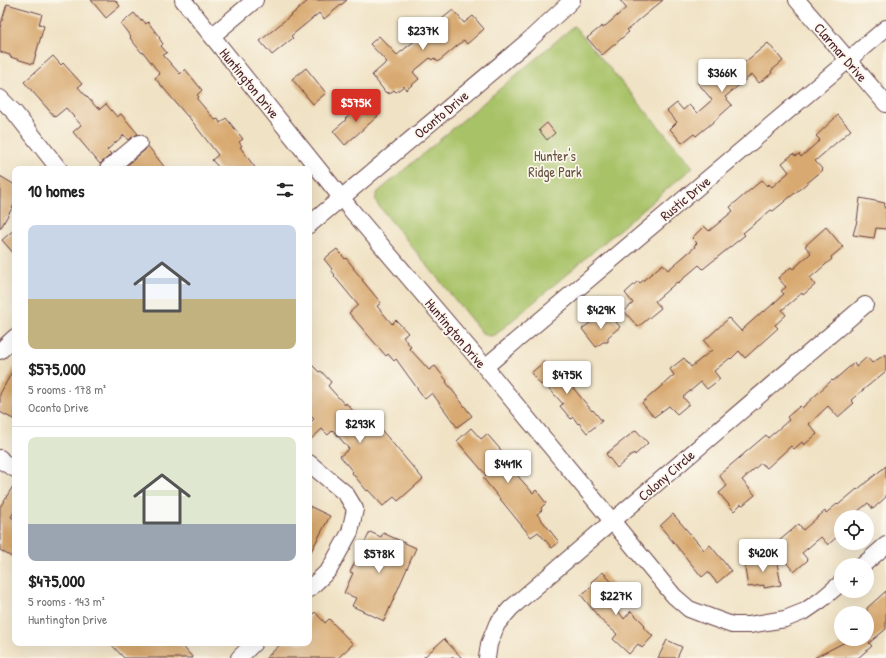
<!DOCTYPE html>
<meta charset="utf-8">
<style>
:root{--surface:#fff;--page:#f6f6f6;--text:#222;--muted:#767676;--line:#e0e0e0;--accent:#d93025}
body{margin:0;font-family:"Patrick Hand",sans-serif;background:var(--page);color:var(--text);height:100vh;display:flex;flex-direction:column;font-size:15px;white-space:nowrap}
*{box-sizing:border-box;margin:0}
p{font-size:13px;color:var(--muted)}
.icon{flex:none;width:22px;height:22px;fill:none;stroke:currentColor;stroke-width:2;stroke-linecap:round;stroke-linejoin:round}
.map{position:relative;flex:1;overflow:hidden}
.sheet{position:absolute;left:12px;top:166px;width:300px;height:480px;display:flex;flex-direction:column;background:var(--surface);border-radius:8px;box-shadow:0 4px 16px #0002}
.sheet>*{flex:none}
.controls{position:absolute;left:834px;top:510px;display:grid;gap:8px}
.controls a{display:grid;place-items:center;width:40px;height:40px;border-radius:50%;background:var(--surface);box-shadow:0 4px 16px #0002;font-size:20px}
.price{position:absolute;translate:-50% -34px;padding:0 9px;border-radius:4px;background:#fff;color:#222;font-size:13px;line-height:26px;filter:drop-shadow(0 1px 2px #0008)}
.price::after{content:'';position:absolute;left:50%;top:24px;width:12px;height:9px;margin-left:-6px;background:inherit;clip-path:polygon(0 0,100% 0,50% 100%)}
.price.current{background:var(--accent);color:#fff}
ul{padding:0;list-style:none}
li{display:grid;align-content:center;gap:8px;height:212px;padding:0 16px}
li+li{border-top:1px solid var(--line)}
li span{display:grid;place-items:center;height:124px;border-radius:8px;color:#555}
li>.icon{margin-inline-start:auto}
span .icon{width:72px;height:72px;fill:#fffc;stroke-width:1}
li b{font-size:17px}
h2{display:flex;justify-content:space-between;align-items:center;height:48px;padding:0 16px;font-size:17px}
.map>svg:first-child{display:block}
</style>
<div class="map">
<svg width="886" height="658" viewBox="0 0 886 658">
<rect width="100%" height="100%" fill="#fbf7ec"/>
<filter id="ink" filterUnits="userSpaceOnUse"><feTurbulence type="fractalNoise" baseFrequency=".025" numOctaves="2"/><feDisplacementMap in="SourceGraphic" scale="8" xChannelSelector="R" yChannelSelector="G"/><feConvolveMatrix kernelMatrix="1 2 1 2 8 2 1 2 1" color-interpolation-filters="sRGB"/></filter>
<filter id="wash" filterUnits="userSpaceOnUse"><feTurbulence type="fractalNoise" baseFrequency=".012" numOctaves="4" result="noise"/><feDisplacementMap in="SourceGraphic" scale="16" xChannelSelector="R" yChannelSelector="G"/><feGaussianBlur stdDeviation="0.9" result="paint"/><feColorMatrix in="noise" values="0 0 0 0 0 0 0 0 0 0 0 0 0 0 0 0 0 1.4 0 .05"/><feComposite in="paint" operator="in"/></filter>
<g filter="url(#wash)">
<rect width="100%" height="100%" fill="#f0e2c4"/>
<path fill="#a8c267" stroke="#797049" d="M 574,26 L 693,167 L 495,335 L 489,336 L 483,334 L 378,205 C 375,201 375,197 378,192 Z"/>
<g id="blocks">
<g fill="#d8a970">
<polygon points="91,0 115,0 120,6 106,18"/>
<polygon points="309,0 347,0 324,19 319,13 291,36 293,38 272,55 260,41"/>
<polygon points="620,0 663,0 627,30 629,32 602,55 587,38 602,26 603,28 626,8"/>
<polygon points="7,4 42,14 39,24 44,26 33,64 10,57 10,55 0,52 0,27"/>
<polygon points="453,10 464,23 473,16 484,29 467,44 464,40 438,62 434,58 432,60 430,58 413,72 419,79 406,90 404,86 396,92 394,90 389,94 387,92 386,93 372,75 387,62 370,44 379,36 397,55"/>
<polygon points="134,13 141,21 142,19 146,24 148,22 160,38 159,38 163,44 161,46 167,53 163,55 180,74 185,69 202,90 197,95 199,97 197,99 215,120 218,119 220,123 226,118 243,139 239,142 242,146 240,147 256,169 220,169 212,160 218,155 188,116 187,116 155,78 160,74 143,52 142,53 130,38 131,37 121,24"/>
<polygon points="768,43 783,61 771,71 772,73 759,83 752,74 725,97 732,105 712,123 696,136 694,134 682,143 670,129 677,122 667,111 677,103 683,110 689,105 697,113 712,100 698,83 712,72 716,76 728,66 733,72"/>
<polygon points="53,56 61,65 63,63 82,84 78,87 97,108 98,107 100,109 106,104 117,117 121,114 138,134 128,140 124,135 107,150 111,154 100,164 73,132 81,125 66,108 55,117 24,82"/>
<polygon points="306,68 326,93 313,104 292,79"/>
<polygon points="366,101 378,116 345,145 333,131 346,120 345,119"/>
<polygon points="838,115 851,130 815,161 823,170 773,211 771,210 743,233 745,235 703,269 699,265 678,283 677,282 655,301 661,308 638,327 624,311 633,303 625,293 638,281 640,283 663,264 668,270 695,247 694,246 697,243 692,238 704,226 709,231 733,211 730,207 762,180 767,186 769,184 772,187 789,172 782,163 793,154 796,156 799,154 801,157 820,140 816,136"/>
<polygon points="547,123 555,133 547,140 539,130"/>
<polygon points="148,146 166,169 123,169 145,150"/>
<polygon points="0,176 15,185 15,203 0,229"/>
<polygon points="860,198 885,203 884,208 886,208 886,229 876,228 874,238 853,235 857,221"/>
<polygon points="826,227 843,247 831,257 832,259 810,278 815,285 803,295 802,293 782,310 786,315 775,325 778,328 745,358 739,351 731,359 730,358 714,371 720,379 707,389 701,382 683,397 689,404 677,414 669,406 654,417 642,403 674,375 670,369 684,358 691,367 712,350 704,341 729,318 741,331 763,311 764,312 784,294 781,291 786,287 778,278 791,267 793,269 811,253 805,246"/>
<polygon points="15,229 15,255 2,240"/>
<polygon points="337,249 345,259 346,258 354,268 353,268 363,280 362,280 381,303 377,306 392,324 396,320 408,333 403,337 411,347 409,348 429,370 435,366 447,381 446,382 472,416 457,427 432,393 425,399 396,359 394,361 388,354 386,356 349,313 358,305 334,276 335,275 331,270 332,269 324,259"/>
<polygon points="608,312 620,327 608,337 608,342 603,342 596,347 582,329 595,319 597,322"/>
<polygon points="886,354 886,371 851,400 854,403 838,417 828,406 809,424 817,434 804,445 802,442 794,449 791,446 767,468 761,463 742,480 755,495 743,505 741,504 734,511 719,493 727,486 719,475 766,435 768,438 789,420 787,417 800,406 802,408 832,380 833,381 854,363 856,367 867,357 872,363"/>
<polygon points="309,362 319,372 321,371 331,382 328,386 345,405 346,403 365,425 372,419 423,479 398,501 394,497 383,506 368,490 367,491 352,473 353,472 340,456 349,449 333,430 328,435 322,429 309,441 309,424 314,419 309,414"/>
<polygon points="544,362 548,367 551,364 553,367 559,362 574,380 570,384 592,411 593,410 602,421 587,433 579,423 578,424 573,417 571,419 560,406 563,404 544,383 541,385 531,373"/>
<polygon points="15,366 15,420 0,412 0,394"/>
<polygon points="471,428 481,439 487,434 520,472 516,474 533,493 536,490 546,503 541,508 542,510 537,514 559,542 552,548 538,532 531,537 483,478 486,475 457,441"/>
<polygon points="636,430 648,443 635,455 634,453 617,468 606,454"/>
<polygon points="886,466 886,497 873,509 868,503 851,517 841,517 841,533 828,545 821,537 802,553 808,560 794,572 773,546 799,524 803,530 825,511 826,513 837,504 838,505 857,489 857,490"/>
<polygon points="15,483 15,510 11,517 15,519 15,559 0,550 0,507"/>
<polygon points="309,506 330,516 309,555"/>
<polygon points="673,514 704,550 710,545 731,571 717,583 708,572 702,577 660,526"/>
<polygon points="370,532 381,537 383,533 416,548 384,621 352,606 356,598 344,593 353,573 350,572"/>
<polygon points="776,557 781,585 764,588 764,585 748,587 744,563"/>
<polygon points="603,572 614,585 605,593 606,595 624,619 631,611 645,625 643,627 653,636 642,648 638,644 629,654 613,639 617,634 601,620 581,595 594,585 591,582"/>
<polygon points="886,591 886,629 869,643 872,646 858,658 814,658 851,639 867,640 867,608"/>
<polygon points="315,612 325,623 329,619 353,644 338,658 266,658 282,643 309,643 309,618"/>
<polygon points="444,639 462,658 423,658"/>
<polygon points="667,640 682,647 677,658 658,658"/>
<polygon points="110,643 180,643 193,658 124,658"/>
</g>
</g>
</g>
<g filter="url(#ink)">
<use href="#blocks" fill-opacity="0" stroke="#633c42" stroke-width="1"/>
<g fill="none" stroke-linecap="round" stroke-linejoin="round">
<defs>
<g id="minor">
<polyline points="183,0 352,211 485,367 674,596 689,609 710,617 732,625 749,625 785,619 805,611 821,600 841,583"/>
<polyline points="797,0 886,104"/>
<polyline points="212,36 255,0"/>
<polyline points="0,98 15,113 59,169"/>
<polyline points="108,169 139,143"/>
<polyline points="309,225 527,42 566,6 572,0"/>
<polyline points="0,351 15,337"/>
<polyline points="485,367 886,28"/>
<polyline points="0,458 3,462 15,469"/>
<polyline points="309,463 346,494 355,509 350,532 329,570 309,589"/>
<polyline points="863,565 886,545"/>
<polyline points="239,658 254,643"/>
<polyline points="487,658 489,644 497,624 511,608 865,305"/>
</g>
</defs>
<use href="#minor" stroke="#633c42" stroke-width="18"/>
<use href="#minor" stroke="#fff" stroke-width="16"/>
</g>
</g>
<g text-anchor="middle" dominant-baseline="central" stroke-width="3.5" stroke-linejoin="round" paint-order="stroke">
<g font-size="14" fill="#4a1f2b" stroke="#fbf7ec">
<text transform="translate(841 52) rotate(49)">Clarmar Drive</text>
<text transform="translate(250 83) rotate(51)">Huntington Drive</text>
<text transform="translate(441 114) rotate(-40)">Oconto Drive</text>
<text transform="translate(685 198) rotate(-40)">Rustic Drive</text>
<text transform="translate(456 333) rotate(50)">Huntington Drive</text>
<text transform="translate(666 475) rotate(-41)">Colony Circle</text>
</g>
<g font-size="14" fill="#66503d" stroke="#fbf7ec">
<text x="555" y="155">Hunter's<tspan x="555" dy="16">Ridge Park</tspan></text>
</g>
</g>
</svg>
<div class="controls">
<a><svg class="icon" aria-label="locate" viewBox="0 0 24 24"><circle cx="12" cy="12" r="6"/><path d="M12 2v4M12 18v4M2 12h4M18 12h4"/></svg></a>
<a>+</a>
<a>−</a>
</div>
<b class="price" style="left:423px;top:51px">$237K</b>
<b class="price" style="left:722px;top:93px">$366K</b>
<b class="price current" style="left:356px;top:123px">$575K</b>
<b class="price" style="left:601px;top:330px">$429K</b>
<b class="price" style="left:567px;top:395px">$475K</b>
<b class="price" style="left:360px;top:444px">$293K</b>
<b class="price" style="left:508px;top:484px">$441K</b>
<b class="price" style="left:763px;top:573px">$420K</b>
<b class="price" style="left:379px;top:574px">$578K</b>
<b class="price" style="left:616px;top:616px">$227K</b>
<section class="sheet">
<h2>10 homes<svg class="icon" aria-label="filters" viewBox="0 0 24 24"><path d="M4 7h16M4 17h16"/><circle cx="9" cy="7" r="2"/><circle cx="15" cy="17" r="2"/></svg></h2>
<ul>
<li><span style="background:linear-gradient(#c9d6e8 60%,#c2b280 0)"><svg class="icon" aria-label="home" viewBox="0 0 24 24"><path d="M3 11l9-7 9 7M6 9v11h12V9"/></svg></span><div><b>$575,000</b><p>5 rooms · 178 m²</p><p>Oconto Drive</p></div></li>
<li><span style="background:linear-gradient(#dfe7d0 70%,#9aa5b1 0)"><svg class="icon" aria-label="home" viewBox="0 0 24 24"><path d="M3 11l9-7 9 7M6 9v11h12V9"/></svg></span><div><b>$475,000</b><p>5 rooms · 143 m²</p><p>Huntington Drive</p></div></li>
</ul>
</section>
</div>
